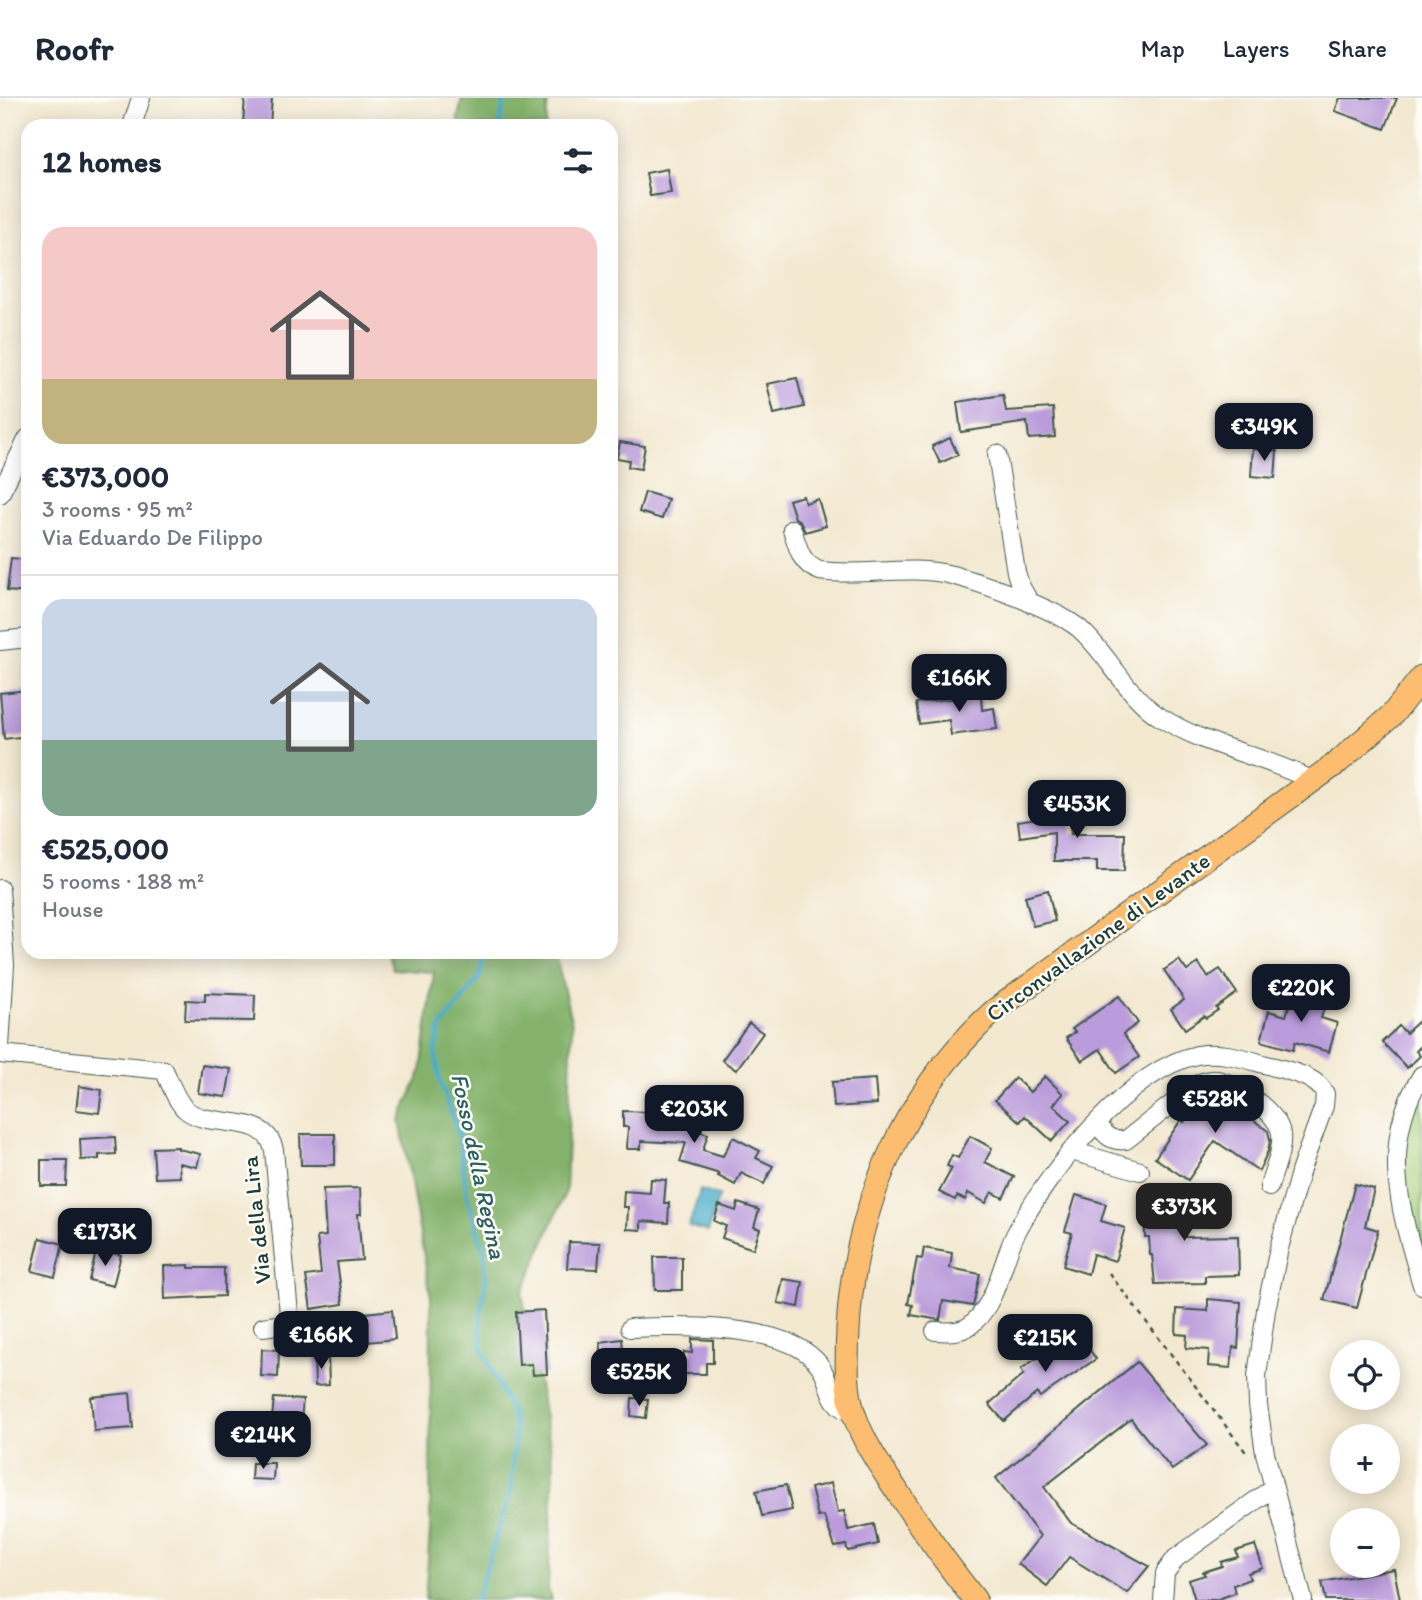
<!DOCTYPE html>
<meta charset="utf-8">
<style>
:root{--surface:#fff;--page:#f2f2f3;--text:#1f2937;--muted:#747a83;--line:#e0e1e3;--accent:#111827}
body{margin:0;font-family:Itim,sans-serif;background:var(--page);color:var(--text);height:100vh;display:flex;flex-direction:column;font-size:26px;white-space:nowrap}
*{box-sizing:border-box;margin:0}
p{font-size:23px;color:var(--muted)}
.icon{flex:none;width:38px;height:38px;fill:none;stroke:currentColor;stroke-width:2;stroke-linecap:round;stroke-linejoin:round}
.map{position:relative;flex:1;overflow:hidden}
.panel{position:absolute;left:21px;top:21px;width:597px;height:840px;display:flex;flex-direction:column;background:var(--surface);border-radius:21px;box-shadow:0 4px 18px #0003}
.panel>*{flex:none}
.tools{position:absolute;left:1330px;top:1242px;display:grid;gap:14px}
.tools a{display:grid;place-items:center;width:70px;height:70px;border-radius:50%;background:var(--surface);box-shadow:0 4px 18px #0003;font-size:35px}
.price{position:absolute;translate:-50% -60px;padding:0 16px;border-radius:14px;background:var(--accent);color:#fff;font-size:23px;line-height:46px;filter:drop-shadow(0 2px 4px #0008)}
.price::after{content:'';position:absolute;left:50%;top:42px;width:21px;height:16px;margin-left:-10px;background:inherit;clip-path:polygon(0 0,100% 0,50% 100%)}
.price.on{background:#222;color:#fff}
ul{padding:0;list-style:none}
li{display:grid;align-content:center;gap:14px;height:371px;padding:0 21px}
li+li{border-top:2px solid var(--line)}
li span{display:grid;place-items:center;height:217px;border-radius:21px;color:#555}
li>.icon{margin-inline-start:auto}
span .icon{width:126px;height:126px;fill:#fffc;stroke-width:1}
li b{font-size:30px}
h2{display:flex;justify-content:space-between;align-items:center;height:84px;padding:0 21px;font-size:30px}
header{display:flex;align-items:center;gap:42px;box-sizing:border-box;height:98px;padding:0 35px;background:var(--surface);border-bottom:2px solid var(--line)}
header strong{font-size:33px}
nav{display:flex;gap:38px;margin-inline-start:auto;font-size:24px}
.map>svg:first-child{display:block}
</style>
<header>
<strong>Roofr</strong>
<nav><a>Map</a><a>Layers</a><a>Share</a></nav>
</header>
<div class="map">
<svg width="1422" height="1502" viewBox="0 0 1422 1502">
<rect width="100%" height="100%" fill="#fdfcf7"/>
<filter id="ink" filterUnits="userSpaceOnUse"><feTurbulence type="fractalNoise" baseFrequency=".0143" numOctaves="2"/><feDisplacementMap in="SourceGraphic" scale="14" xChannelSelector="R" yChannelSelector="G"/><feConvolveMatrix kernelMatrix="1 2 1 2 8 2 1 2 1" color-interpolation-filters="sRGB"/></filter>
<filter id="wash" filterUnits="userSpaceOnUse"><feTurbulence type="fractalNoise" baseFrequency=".00686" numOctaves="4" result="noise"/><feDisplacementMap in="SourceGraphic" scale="28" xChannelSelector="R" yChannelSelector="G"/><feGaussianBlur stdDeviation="1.57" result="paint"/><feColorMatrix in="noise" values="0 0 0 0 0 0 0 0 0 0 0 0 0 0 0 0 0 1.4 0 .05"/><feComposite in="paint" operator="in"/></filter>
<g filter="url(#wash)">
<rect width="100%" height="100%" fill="#f3e8d0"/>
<polygon fill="#a6d07c" stroke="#628658" stroke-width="2" points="1422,987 1422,1158 1404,1087 1408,1084 1404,1074 1406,1022"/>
<g fill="#84b26c" stroke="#527850" stroke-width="2">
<polygon points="462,0 548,0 546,28 458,28 458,20"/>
<polygon points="386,854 555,854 572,926 566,1093 522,1196 554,1368 548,1490 551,1502 425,1502 430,1433 431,1199 400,1022 421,974 434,874 393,871"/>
</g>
<polygon fill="#4cadcb" stroke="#367580" stroke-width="2" points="700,1092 719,1098 708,1134 689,1128"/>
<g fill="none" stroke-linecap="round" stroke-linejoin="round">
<g stroke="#4cadcb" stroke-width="4.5">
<polyline points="499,28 505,0"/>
<polyline points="476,1502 511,1393 515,1333 511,1314 481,1248 480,1223 486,1181 485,1157 467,1098 459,1038 440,983 435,953 441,929 479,880 482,871 482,854"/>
</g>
</g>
<g id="blocks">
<g fill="#ba9bdb">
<polygon points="245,0 272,0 270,27 243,25"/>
<polygon points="1340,0 1397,0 1385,31 1335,13"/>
<polygon points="667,71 671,95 650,98 646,75"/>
<polygon points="797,280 804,309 774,316 767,286"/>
<polygon points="1003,297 1006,313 1053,310 1055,339 1029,341 1027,324 961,334 957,304"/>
<polygon points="950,340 958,357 940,365 932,348"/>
<polygon points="620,344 645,348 641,371 628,369 629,362 617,360"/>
<polygon points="1253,351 1277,353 1275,380 1251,378"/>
<polygon points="645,394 668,401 662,421 639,414"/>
<polygon points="803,398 805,405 818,401 826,428 805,434 800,423 795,420 789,402"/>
<polygon points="11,460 28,462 28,495 7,493"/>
<polygon points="28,592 28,638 4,641 0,595"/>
<polygon points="981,597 982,612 994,610 997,631 951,637 949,622 919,626 916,605"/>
<polygon points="1067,703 1071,736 1125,736 1124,773 1097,773 1097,763 1054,763 1054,734 1020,739 1018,723 1049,718 1047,706"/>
<polygon points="1048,792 1055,823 1033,828 1025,798"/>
<polygon points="1179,862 1187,873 1198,865 1208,879 1220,871 1237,895 1216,910 1218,912 1206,920 1204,918 1185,931 1171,911 1184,902 1164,872"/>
<polygon points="1294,891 1327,900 1321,920 1337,925 1329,954 1295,944 1293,952 1261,943 1269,913 1286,918"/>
<polygon points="205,895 255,897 254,923 185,922 186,902 205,903"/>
<polygon points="1119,898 1138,925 1123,936 1139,959 1116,975 1100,951 1082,963 1066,940 1075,934 1072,931"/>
<polygon points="1422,920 1422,947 1416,953 1420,958 1407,970 1382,944 1399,928 1406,935"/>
<polygon points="749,925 763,935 736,972 722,962"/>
<polygon points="202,967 231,971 226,999 198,995"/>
<polygon points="1045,978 1063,996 1053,1007 1070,1023 1052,1043 1025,1018 1020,1024 995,1002 1015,980 1030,994"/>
<polygon points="875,981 877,1006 834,1009 832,984"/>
<polygon points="79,988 102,992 99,1015 76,1012"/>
<polygon points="1211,993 1221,995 1239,1005 1255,1018 1252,1021 1268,1033 1270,1042 1268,1053 1259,1073 1215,1043 1188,1082 1155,1060 1181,1022 1184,1024 1195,1008 1197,1010 1207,995 1209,997"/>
<polygon points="650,1001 665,1001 664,1023 708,1036 703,1052 723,1058 733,1039 760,1053 756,1060 773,1068 764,1086 741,1075 735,1087 718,1078 720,1076 680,1064 686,1045 641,1043 641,1051 627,1051 628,1029 623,1029 623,1013 649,1014"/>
<polygon points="300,1036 335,1036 335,1067 301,1067"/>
<polygon points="970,1038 992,1050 985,1064 1014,1079 1003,1100 992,1094 986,1105 968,1095 965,1102 957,1098 955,1102 939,1094 952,1070 947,1068 952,1057 958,1060"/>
<polygon points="115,1039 116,1056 99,1057 99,1061 81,1062 80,1041"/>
<polygon points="178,1049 178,1051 200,1056 197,1069 179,1065 180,1079 155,1080 153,1050"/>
<polygon points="41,1062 67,1062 66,1088 41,1088"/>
<polygon points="651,1081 666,1082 664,1105 669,1105 668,1125 641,1123 641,1132 627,1131 628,1109 623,1109 624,1093 650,1095"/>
<polygon points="1355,1086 1374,1091 1365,1128 1378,1132 1357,1210 1324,1202"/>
<polygon points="360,1090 361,1116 358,1116 362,1162 337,1164 343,1206 311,1211 306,1178 321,1176 317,1139 326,1138 323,1091"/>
<polygon points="1184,1091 1185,1139 1238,1138 1239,1177 1205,1178 1205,1185 1155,1186 1152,1157 1150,1157 1149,1139 1145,1139 1144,1092"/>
<polygon points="1076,1097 1106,1106 1101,1123 1125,1130 1115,1163 1093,1156 1088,1176 1063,1168 1072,1135 1065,1133"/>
<polygon points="738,1105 759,1112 754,1129 760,1131 753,1151 722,1140 726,1128 714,1123 719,1107 736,1113"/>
<polygon points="40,1140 63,1146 55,1179 32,1173"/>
<polygon points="569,1144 600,1145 598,1171 567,1170"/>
<polygon points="924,1150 952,1155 950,1170 980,1176 973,1208 943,1203 940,1222 911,1217 913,1207 908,1206 917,1160 922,1161"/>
<polygon points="97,1151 121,1157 113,1188 89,1182"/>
<polygon points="654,1159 682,1159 682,1192 655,1192"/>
<polygon points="189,1167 189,1170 224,1170 224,1198 165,1201 164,1168"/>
<polygon points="783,1181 803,1184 799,1209 778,1205"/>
<polygon points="1208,1201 1241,1204 1238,1250 1233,1249 1231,1270 1208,1268 1209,1252 1186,1250 1187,1237 1176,1236 1177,1211 1208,1213"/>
<polygon points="392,1212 395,1241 368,1244 365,1215"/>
<polygon points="544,1212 547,1276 533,1277 532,1266 519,1267 516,1214"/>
<polygon points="1077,1233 1096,1261 1040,1299 1037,1295 1004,1323 989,1306 1024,1276 1021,1271"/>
<polygon points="622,1241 626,1276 605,1279 600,1244"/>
<polygon points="692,1241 713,1242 713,1265 706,1265 706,1276 683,1276 684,1254 692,1255"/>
<polygon points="262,1251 279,1252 278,1279 261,1278"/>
<polygon points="328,1258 329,1287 315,1288 314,1259"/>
<polygon points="1137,1264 1207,1347 1172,1372 1131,1321 1044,1389 1071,1425 1149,1468 1127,1495 1069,1459 1047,1488 1018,1466 1040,1438 996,1380"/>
<polygon points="130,1295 133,1330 94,1333 91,1299"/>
<polygon points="274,1300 303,1302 300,1333 271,1331"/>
<polygon points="632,1300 648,1301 646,1320 631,1318"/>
<polygon points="252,1365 274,1365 273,1382 251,1381"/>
<polygon points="831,1385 838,1414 844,1413 848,1432 874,1426 878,1446 848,1453 846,1447 835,1449 824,1418 818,1419 811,1390"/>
<polygon points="786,1387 792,1412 762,1418 756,1393"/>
<polygon points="1255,1447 1263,1470 1248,1475 1250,1481 1233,1487 1235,1495 1215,1502 1195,1502 1189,1482 1205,1477 1203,1474 1222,1468 1221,1464 1238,1459 1236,1453"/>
<polygon points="1394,1471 1400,1502 1326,1502 1322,1484"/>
</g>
</g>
</g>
<g filter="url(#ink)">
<use href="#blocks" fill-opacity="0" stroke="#3f574b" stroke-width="2"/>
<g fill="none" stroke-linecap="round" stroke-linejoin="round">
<defs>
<g id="minor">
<polyline points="132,28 141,0"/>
<polyline points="997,356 1016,474 1020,487 1030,505"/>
<polyline points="0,396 28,340"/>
<path d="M 792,431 C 798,449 800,466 820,473 C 863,479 910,466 952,477 C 982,485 1063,513 1083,534 C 1110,560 1126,595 1157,617 C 1205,649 1263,657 1313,683"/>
<polyline points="0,543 28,540"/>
<polyline points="0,791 5,867 0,949"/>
<path d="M 0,956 L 164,972 C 170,984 175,1001 185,1011 C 209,1033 265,1012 274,1052 L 289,1216 L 283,1226 L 263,1229"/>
<path d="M 1422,977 C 1378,1046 1401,1115 1422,1187"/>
<path d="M 1098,1025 C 1104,1037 1112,1044 1126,1042 L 1196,987 C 1202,984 1209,981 1217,982 C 1237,986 1279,1015 1281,1036 C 1283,1053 1273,1073 1269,1089"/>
<polyline points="1072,1053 1140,1073"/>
<path d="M 630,1230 C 677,1228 779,1225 814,1261 C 834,1279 823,1306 853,1315"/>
<path d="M 935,1233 C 950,1234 964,1235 975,1223 C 997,1202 1002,1164 1015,1137 C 1045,1077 1128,972 1197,957 C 1218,953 1240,959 1260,965 C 1279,971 1317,976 1325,996 L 1324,1008 L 1301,1071 L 1279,1150 L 1266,1212 L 1257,1278 L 1258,1307 L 1265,1355 L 1303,1502"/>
<polyline points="1163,1502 1165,1475 1176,1460 1273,1390"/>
</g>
<path id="major" d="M 975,1502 C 947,1466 920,1429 895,1390 C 879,1367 863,1343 854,1316 C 845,1290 847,1260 848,1232 C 854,1110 903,995 994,913 L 1337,665 L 1392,617 L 1422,579"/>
</defs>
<use href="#minor" stroke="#3f574b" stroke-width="20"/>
<use href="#major" stroke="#3f574b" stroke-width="25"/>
<polyline stroke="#3f574b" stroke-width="2.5" stroke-dasharray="5 5" stroke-linecap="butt" points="1109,1175 1248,1357"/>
<use href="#minor" stroke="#fff" stroke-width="18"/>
<use href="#major" stroke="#fcbd6f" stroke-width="23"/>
</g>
</g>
<g text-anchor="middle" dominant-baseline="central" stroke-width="5" stroke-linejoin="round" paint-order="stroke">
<g font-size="23" fill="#1f3d34" stroke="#fdfcf7">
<text transform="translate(1098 839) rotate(-36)">Circonvallazione di Levante</text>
<text transform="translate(256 1122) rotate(-96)">Via della Lira</text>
</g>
<g font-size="24" font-style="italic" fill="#2c5f61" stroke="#fdfcf7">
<text transform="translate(479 1068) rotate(78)">Fosso della Regina</text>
</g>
</g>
</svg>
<div class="tools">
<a><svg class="icon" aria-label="locate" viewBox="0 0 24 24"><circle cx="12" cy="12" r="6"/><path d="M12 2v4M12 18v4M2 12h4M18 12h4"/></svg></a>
<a>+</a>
<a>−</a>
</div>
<b class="price" style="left:1264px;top:365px">€349K</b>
<b class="price" style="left:959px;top:616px">€166K</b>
<b class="price" style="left:1077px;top:742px">€453K</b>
<b class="price" style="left:1301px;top:926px">€220K</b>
<b class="price" style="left:1215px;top:1037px">€528K</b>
<b class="price" style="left:694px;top:1047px">€203K</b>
<b class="price on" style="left:1184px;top:1145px">€373K</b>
<b class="price" style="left:105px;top:1170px">€173K</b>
<b class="price" style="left:321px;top:1273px">€166K</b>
<b class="price" style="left:1045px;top:1276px">€215K</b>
<b class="price" style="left:639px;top:1310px">€525K</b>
<b class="price" style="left:263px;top:1373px">€214K</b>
<section class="panel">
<h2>12 homes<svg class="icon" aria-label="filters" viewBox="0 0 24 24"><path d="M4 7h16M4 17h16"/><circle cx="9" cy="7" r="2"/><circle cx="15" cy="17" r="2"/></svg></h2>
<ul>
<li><span style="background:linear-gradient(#f6c9c9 70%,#c2b280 0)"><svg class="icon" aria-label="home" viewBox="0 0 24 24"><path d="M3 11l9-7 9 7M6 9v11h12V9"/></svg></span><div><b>€373,000</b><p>3 rooms · 95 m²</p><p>Via Eduardo De Filippo</p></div></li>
<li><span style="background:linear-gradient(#c9d6e8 65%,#7fa58c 0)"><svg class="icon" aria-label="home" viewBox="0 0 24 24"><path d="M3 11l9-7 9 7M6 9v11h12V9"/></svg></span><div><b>€525,000</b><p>5 rooms · 188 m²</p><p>House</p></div></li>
</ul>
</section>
</div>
